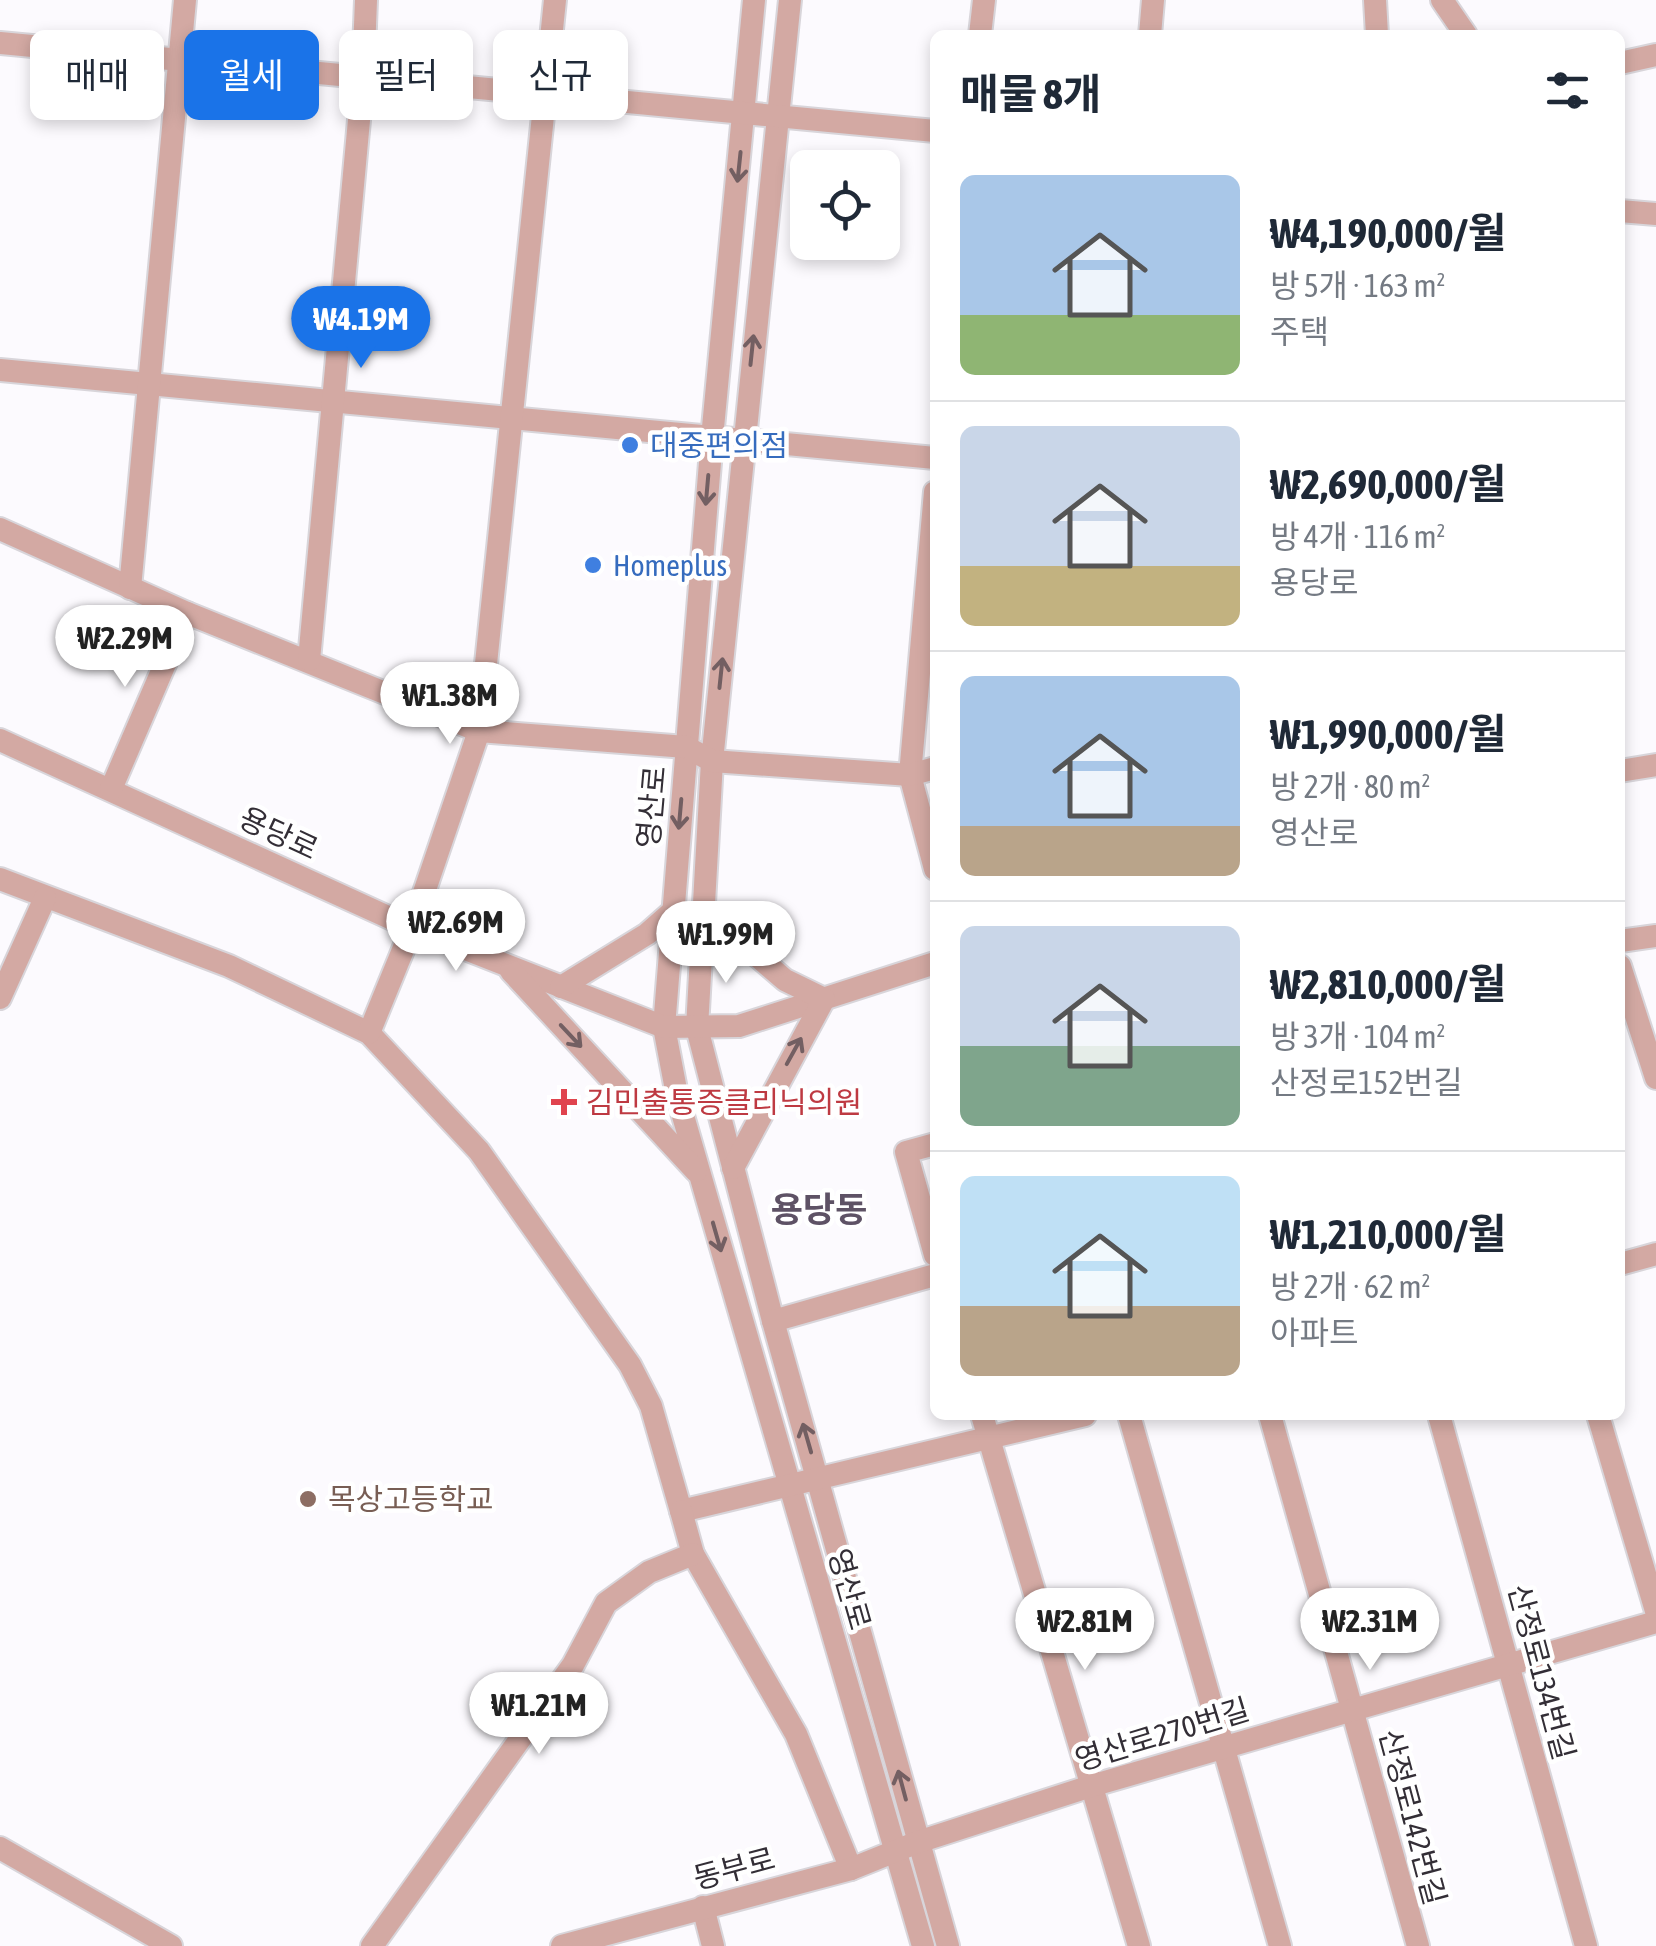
<!DOCTYPE html>
<html lang="ko">
<meta charset="utf-8">
<style>
:root{--surface:#fff;--page:#f6f6f7;--text:#1f2937;--muted:#747a83;--line:#e0e1e3;--accent:#1a73e8}
body{margin:0;font-family:"Asap Condensed","Noto Sans KR",sans-serif;background:var(--page);color:var(--text);height:100vh;display:flex;flex-direction:column;font-size:38px;white-space:nowrap}
*{box-sizing:border-box;margin:0}
p{font-size:32px;color:var(--muted)}
.icon{flex:none;width:55px;height:55px;fill:none;stroke:currentColor;stroke-width:2;stroke-linecap:round;stroke-linejoin:round}
.map{position:relative;flex:1;overflow:hidden}
.details{position:absolute;left:930px;top:30px;width:695px;height:1390px;display:flex;flex-direction:column;background:var(--surface);border-radius:15px;box-shadow:0 5px 15px #0003}
.details>*{flex:none}
.hud{position:absolute;left:30px;top:30px;width:750px;height:90px;display:flex;gap:20px}
.controls{position:absolute;left:790px;top:150px;display:grid;gap:20px}
.controls a{display:grid;place-items:center;width:110px;height:110px;border-radius:15px;background:var(--surface);box-shadow:0 5px 15px #0003;font-size:50px}
.price{position:absolute;translate:-50% -85px;padding:0 22px;border-radius:35px;background:#fff;color:#222;font-size:32px;line-height:65px;filter:drop-shadow(0 2px 5px #0008)}
.price::after{content:'';position:absolute;left:50%;top:60px;width:30px;height:22px;margin-left:-15px;background:inherit;clip-path:polygon(0 0,100% 0,50% 100%)}
.price.on{background:var(--accent);color:#fff}
ul{padding:0;list-style:none}
li{display:flex;align-items:center;gap:30px;height:250px;padding:0 30px}
li+li{border-top:2px solid var(--line)}
li span{display:grid;place-items:center;flex:none;width:280px;height:200px;border-radius:15px;color:#555}
li>.icon{margin-inline-start:auto}
span .icon{width:120px;height:120px;fill:#fffc;stroke-width:1}
li b{font-size:42px}
h2{display:flex;justify-content:space-between;align-items:center;height:120px;padding:0 30px;font-size:42px}
.chip{padding:0 35px;border-radius:15px;background:var(--surface);box-shadow:0 5px 15px #0003;font-size:35px;line-height:90px}
.chip.on{background:var(--accent);color:#fff}
.map>svg:first-child{display:block}
</style>
<div class="map">
<svg width="1656" height="1946" viewBox="0 0 1656 1946">
<rect width="100%" height="100%" fill="#fcfafe"/>
<g fill="none" stroke-linecap="round" stroke-linejoin="round">
<defs>
<g id="minor">
<polyline points="754,0 712,438 664,1027 677,1095 923,1946"/>
<polyline points="790,0 712,761 697,1028 773,1321 948,1946"/>
<polyline points="1375,0 1377,35"/>
<polyline points="1442,0 1466,35"/>
<polyline points="980,35 984,0"/>
<polyline points="1150,35 1153,0"/>
<polyline points="0,43 935,131"/>
<polyline points="1620,63 1656,55"/>
<polyline points="1620,211 1656,214"/>
<polyline points="0,370 935,458"/>
<polyline points="935,492 910,775 935,869"/>
<polyline points="0,529 187,613 479,731 686,747 712,761 910,775 935,768"/>
<polyline points="130,588 185,0"/>
<polyline points="309,660 363,77 366,0"/>
<polyline points="0,740 412,928 664,1027 739,1026 935,963"/>
<polyline points="1620,771 1656,765"/>
<polyline points="111,789 187,613"/>
<polyline points="0,879 229,966 369,1033 479,1151 630,1365 651,1406 681,1511 1085,1415"/>
<polyline points="704,910 785,980 824,999 733,1168"/>
<polyline points="1620,941 1656,936"/>
<polyline points="1620,966 1656,1078"/>
<polyline points="511,971 696,1171"/>
<polyline points="561,987 647,934 672,912"/>
<polyline points="0,998 45,898"/>
<polyline points="369,1033 412,928 479,731 555,0"/>
<polyline points="935,1144 906,1152 935,1255"/>
<polyline points="1620,1264 1656,1254"/>
<polyline points="773,1321 935,1275"/>
<polyline points="982,1415 1139,1946"/>
<polyline points="1129,1415 1280,1946"/>
<polyline points="1270,1415 1418,1946"/>
<polyline points="1439,1415 1586,1946"/>
<polyline points="1598,1415 1656,1611"/>
<polyline points="681,1511 693,1554 796,1734 851,1869"/>
<polyline points="0,1848 171,1946"/>
<polyline points="703,1907 713,1946"/>
<polyline points="372,1946 573,1665 606,1603 649,1572 693,1554"/>
<polyline points="562,1946 851,1869 918,1842 1091,1786 1656,1622"/>
</g>
</defs>
<use href="#minor" stroke="#d8d5da" stroke-width="26"/>
<use href="#minor" stroke="#d3a9a3" stroke-width="22"/>
</g>
<defs><path id="oneway-shaft" d="M-6 0H5M1.5-3L5.5 0L1.5 3" fill="none" stroke-width="1.6" stroke-linecap="round" stroke-linejoin="round" transform="scale(2.5)"/></defs>
<g stroke="#735f62">
<use href="#oneway-shaft" transform="translate(739 167) rotate(96)"/>
<use href="#oneway-shaft" transform="translate(752 350) rotate(-84)"/>
<use href="#oneway-shaft" transform="translate(707 490) rotate(95)"/>
<use href="#oneway-shaft" transform="translate(721 673) rotate(-84)"/>
<use href="#oneway-shaft" transform="translate(680 814) rotate(95)"/>
<use href="#oneway-shaft" transform="translate(571 1036) rotate(47)"/>
<use href="#oneway-shaft" transform="translate(794 1051) rotate(-61)"/>
<use href="#oneway-shaft" transform="translate(717 1237) rotate(74)"/>
<use href="#oneway-shaft" transform="translate(807 1438) rotate(-106)"/>
<use href="#oneway-shaft" transform="translate(902 1785) rotate(-105)"/>
</g>
<g fill="#3f7fe0" stroke="#fff" stroke-width="4">
<circle cx="630" cy="445" r="10"/>
<circle cx="593" cy="565" r="10"/>
</g>
<path fill="#e0444e" stroke="#fff" stroke-width="4" d="M559 1087h10v10h10v10h-10v10h-10v-10h-10v-10h10z"/>
<circle fill="#8d6e63" stroke="#fff" stroke-width="4" cx="308" cy="1499" r="10"/>
<g text-anchor="middle" dominant-baseline="central" stroke-width="9" stroke-linejoin="round" paint-order="stroke">
<g font-size="30" fill="#366cbe" stroke="#fff" text-anchor="start">
<text x="650" y="445">대중편의점</text>
<text x="613" y="565">Homeplus</text>
</g>
<g font-size="30" fill="#332e36" stroke="#fff">
<text transform="translate(651 807) rotate(-85)">영산로</text>
<text transform="translate(279 833) rotate(25)">용당로</text>
<text transform="translate(850 1589) rotate(74)">영산로</text>
<text transform="translate(1542 1672) rotate(75)">산정로134번길</text>
<text transform="translate(1162 1734) rotate(-17)">영산로270번길</text>
<text transform="translate(1413 1817) rotate(75)">산정로142번길</text>
<text transform="translate(734 1868) rotate(-15)">동부로</text>
</g>
<g font-size="30" fill="#be3a42" stroke="#fff" text-anchor="start">
<text x="586" y="1102">김민출통증클리닉의원</text>
</g>
<g font-size="30" fill="#785e54" stroke="#fff" text-anchor="start">
<text x="328" y="1499">목상고등학교</text>
</g>
<g font-size="35" font-weight="bold" fill="#5e5265" stroke="#fff">
<text x="819" y="1209">용당동</text>
</g>
</g>
</svg>
<div class="controls">
<a><svg class="icon" aria-label="locate" viewBox="0 0 24 24"><circle cx="12" cy="12" r="6"/><path d="M12 2v4M12 18v4M2 12h4M18 12h4"/></svg></a>
</div>
<b class="price on" style="left:361px;top:371px">₩4.19M</b>
<b class="price" style="left:125px;top:690px">₩2.29M</b>
<b class="price" style="left:450px;top:747px">₩1.38M</b>
<b class="price" style="left:456px;top:974px">₩2.69M</b>
<b class="price" style="left:726px;top:986px">₩1.99M</b>
<b class="price" style="left:1085px;top:1673px">₩2.81M</b>
<b class="price" style="left:1370px;top:1673px">₩2.31M</b>
<b class="price" style="left:539px;top:1757px">₩1.21M</b>
<div class="hud">
<a class="chip">매매</a>
<a class="chip on">월세</a>
<a class="chip">필터</a>
<a class="chip">신규</a>
</div>
<section class="details">
<h2>매물 8개<svg class="icon" aria-label="filters" viewBox="0 0 24 24"><path d="M4 7h16M4 17h16"/><circle cx="9" cy="7" r="2"/><circle cx="15" cy="17" r="2"/></svg></h2>
<ul>
<li><span style="background:linear-gradient(#a9c7e8 70%,#8fb573 0)"><svg class="icon" aria-label="home" viewBox="0 0 24 24"><path d="M3 11l9-7 9 7M6 9v11h12V9"/></svg></span><div><b>₩4,190,000/월</b><p>방 5개 · 163 m²</p><p>주택</p></div></li>
<li><span style="background:linear-gradient(#c9d6e8 70%,#c2b280 0)"><svg class="icon" aria-label="home" viewBox="0 0 24 24"><path d="M3 11l9-7 9 7M6 9v11h12V9"/></svg></span><div><b>₩2,690,000/월</b><p>방 4개 · 116 m²</p><p>용당로</p></div></li>
<li><span style="background:linear-gradient(#a9c7e8 75%,#b9a48a 0)"><svg class="icon" aria-label="home" viewBox="0 0 24 24"><path d="M3 11l9-7 9 7M6 9v11h12V9"/></svg></span><div><b>₩1,990,000/월</b><p>방 2개 · 80 m²</p><p>영산로</p></div></li>
<li><span style="background:linear-gradient(#c9d6e8 60%,#7fa58c 0)"><svg class="icon" aria-label="home" viewBox="0 0 24 24"><path d="M3 11l9-7 9 7M6 9v11h12V9"/></svg></span><div><b>₩2,810,000/월</b><p>방 3개 · 104 m²</p><p>산정로152번길</p></div></li>
<li><span style="background:linear-gradient(#bfe0f5 65%,#b9a48a 0)"><svg class="icon" aria-label="home" viewBox="0 0 24 24"><path d="M3 11l9-7 9 7M6 9v11h12V9"/></svg></span><div><b>₩1,210,000/월</b><p>방 2개 · 62 m²</p><p>아파트</p></div></li>
</ul>
</section>
</div>
